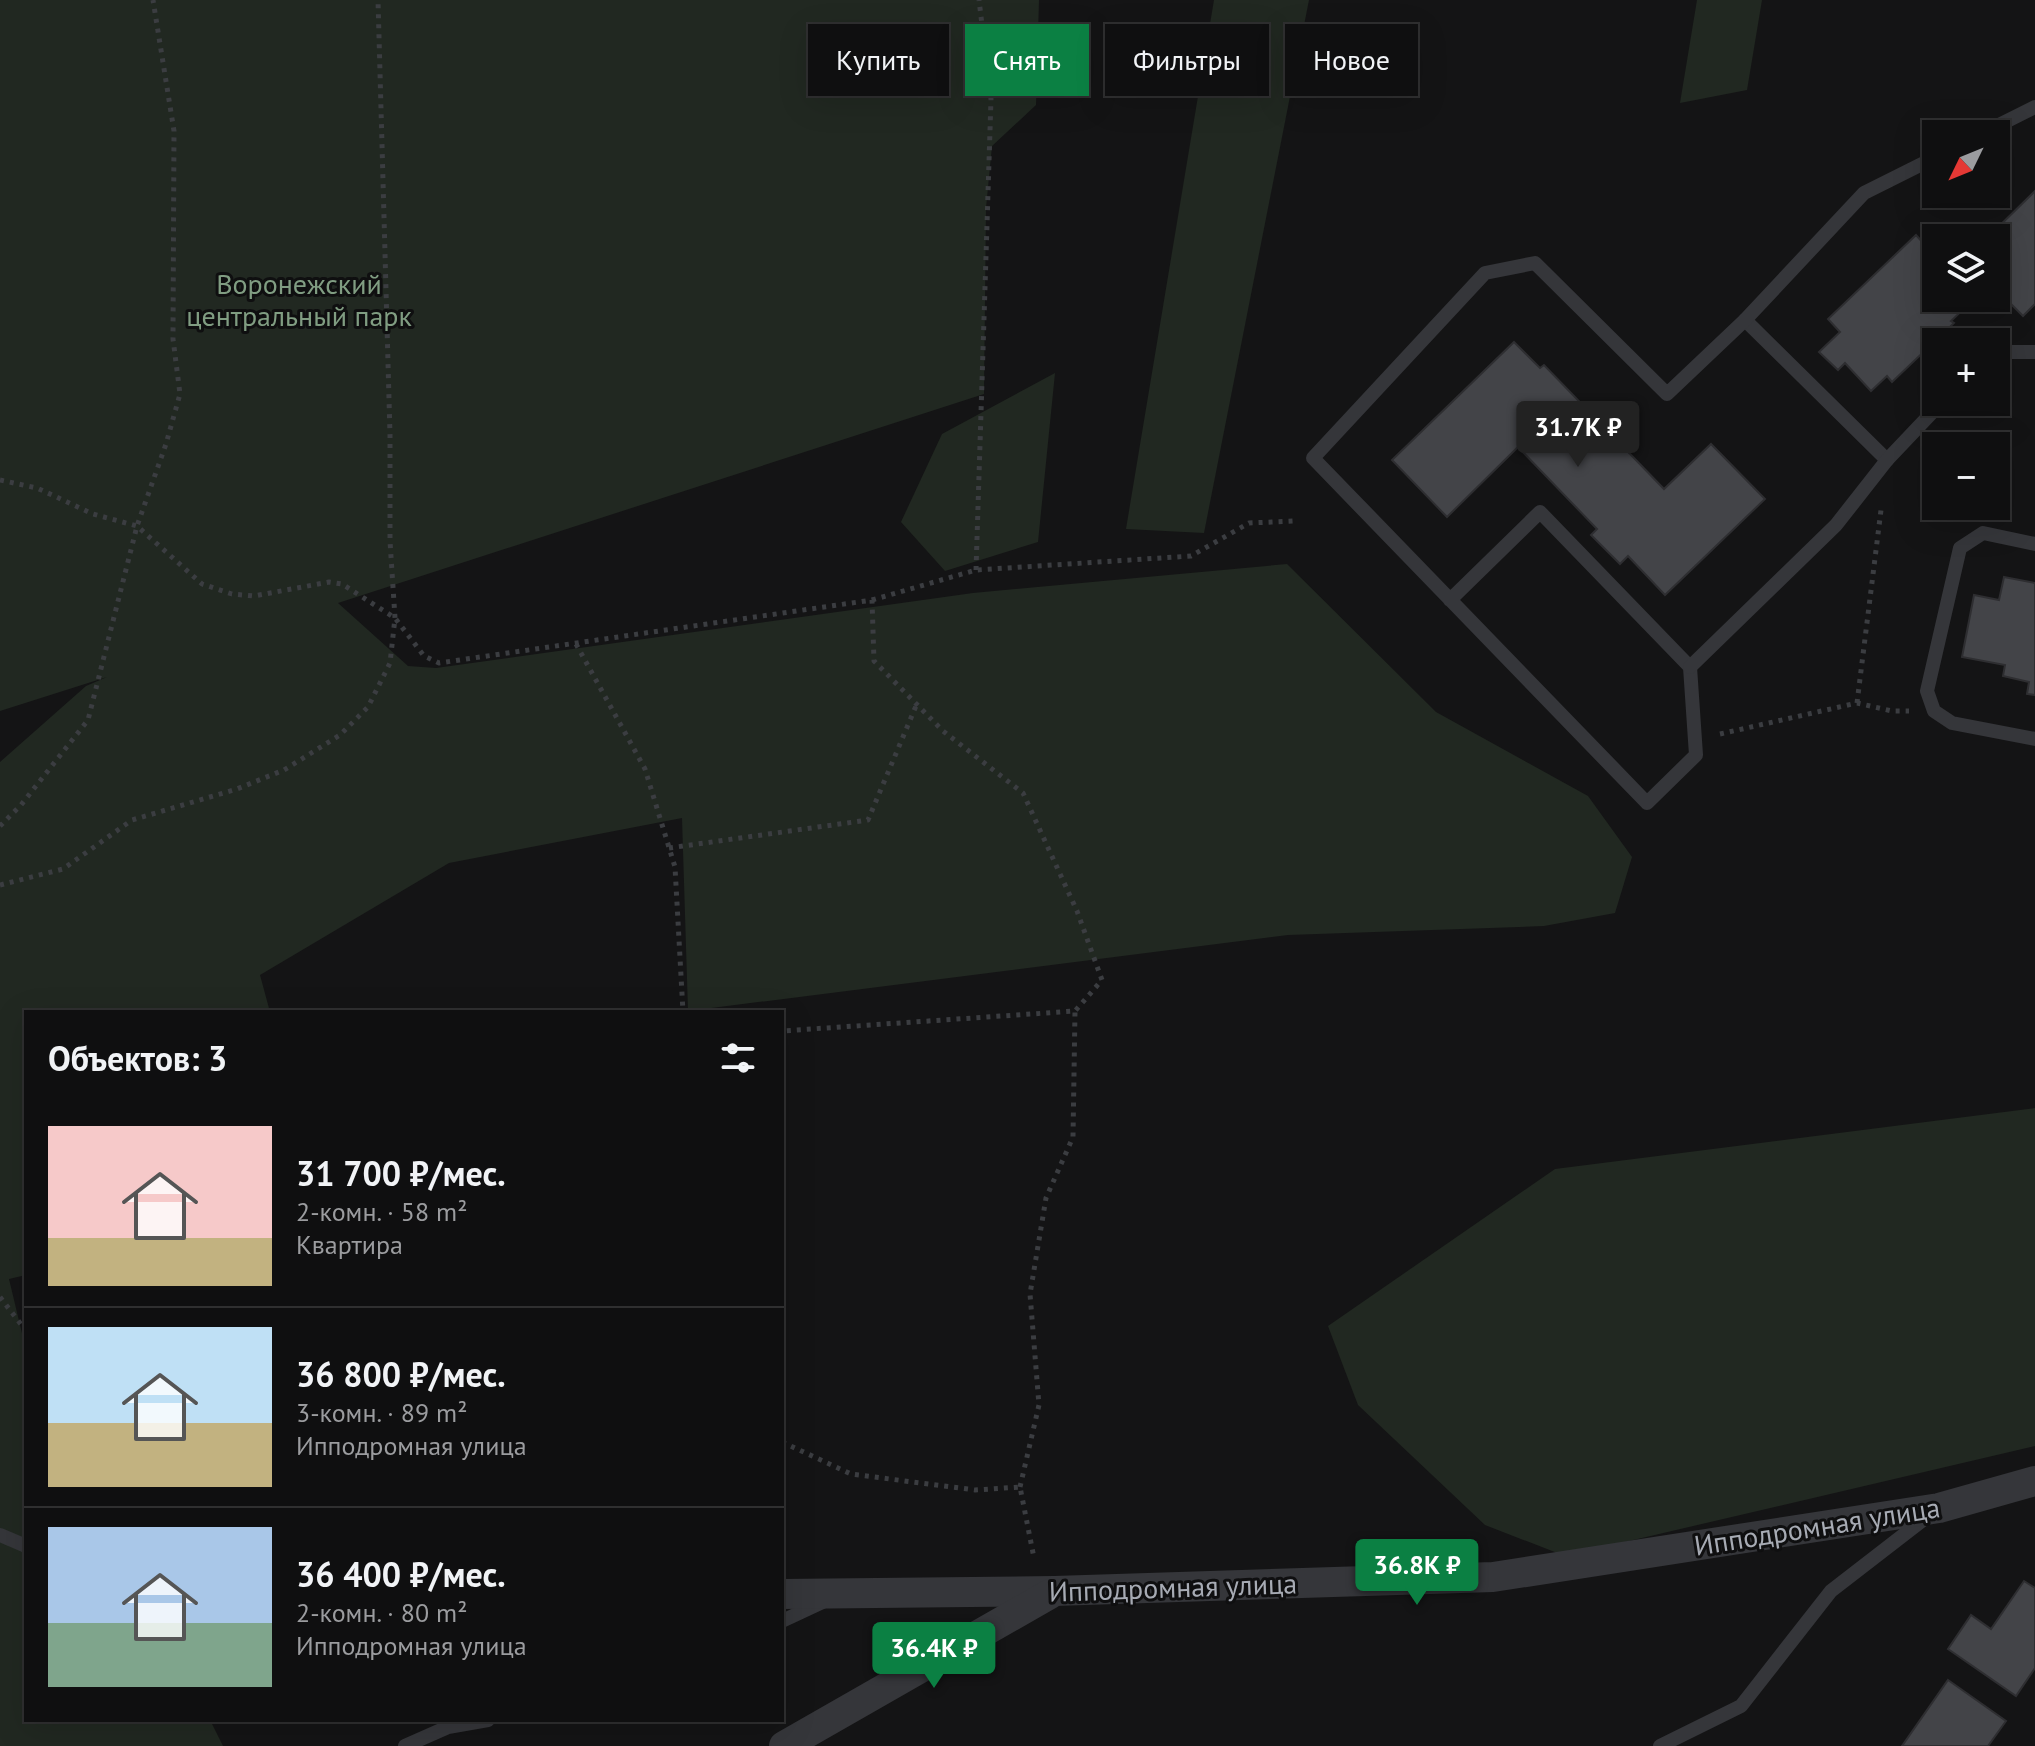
<!DOCTYPE html>
<html lang="ru">
<meta charset="utf-8">
<style>
:root{--surface:#0f0f10;--page:#181819;--text:#f1f3f6;--muted:#9b9c9f;--line:#2f2f30;--accent:#0b8043}
body{margin:0;font-family:"PT Sans",sans-serif;background:var(--page);color:var(--text);height:100vh;display:flex;flex-direction:column;font-size:30px;white-space:nowrap}
*{box-sizing:border-box;margin:0}
p{font-size:26px;color:var(--muted)}
.icon{flex:none;width:44px;height:44px;fill:none;stroke:currentColor;stroke-width:2;stroke-linecap:round;stroke-linejoin:round}
.map{position:relative;flex:1;overflow:hidden}
.drawer{position:absolute;left:24px;top:1010px;width:760px;height:712px;display:flex;flex-direction:column;background:var(--surface);border-radius:0px;box-shadow:0 8px 32px #0002,0 0 0 2px var(--line)}
.drawer>*{flex:none}
.hud{position:absolute;left:808px;top:24px;width:760px;height:72px;display:flex;gap:16px}
.needle{width:52px;rotate:227deg}
.fabs{position:absolute;left:1922px;top:120px;display:grid;gap:16px}
.fabs a{display:grid;place-items:center;width:88px;height:88px;border-radius:0px;background:var(--surface);box-shadow:0 8px 32px #0002,0 0 0 2px var(--line);font-size:40px}
.price{position:absolute;translate:-50% -68px;padding:0 18px;border-radius:8px;background:var(--accent);color:#fff;font-size:26px;line-height:52px;filter:drop-shadow(0 2px 4px #0008)}
.price::after{content:'';position:absolute;left:50%;top:48px;width:24px;height:18px;margin-left:-12px;background:inherit;clip-path:polygon(0 0,100% 0,50% 100%)}
.price.on{background:#222;color:#fff}
ul{padding:0;list-style:none}
li{display:flex;align-items:center;gap:24px;height:200px;padding:0 24px}
li+li{border-top:2px solid var(--line)}
li span{display:grid;place-items:center;flex:none;width:224px;height:160px;border-radius:0px;color:#555}
li>.icon{margin-inline-start:auto}
span .icon{width:96px;height:96px;fill:#fffc;stroke-width:1}
li b{font-size:34px}
h2{display:flex;justify-content:space-between;align-items:center;height:96px;padding:0 24px;font-size:34px}
.tag{padding:0 28px;border-radius:0px;background:var(--surface);box-shadow:0 8px 32px #0002,0 0 0 2px var(--line);font-size:28px;line-height:72px}
.tag.on{background:var(--accent);color:#fff}
.map>svg:first-child{display:block}
</style>
<div class="map">
<svg width="2035" height="1746" viewBox="0 0 2035 1746">
<rect width="100%" height="100%" fill="#141415"/>
<g fill="#212821">
<polygon points="0,0 1039,0 1036,105 992,146 986,208 984,394 338,603 408,666 436,668 973,593 1287,564 1436,712 1588,796 1632,857 1615,913 1544,926 1288,935 688,1011 682,818 449,863 260,975 270,1012 26,1012 26,1275 9,1279 26,1350 26,1720 210,1720 223,1746 0,1746 0,762 86,686 107,677 0,711"/>
<polygon points="1214,0 1309,0 1204,533 1126,529"/>
<polygon points="1697,0 1762,0 1747,90 1680,103"/>
<polygon points="1055,373 1038,542 945,571 901,522 942,434"/>
<polygon points="2035,1108 2035,1446 1565,1556 1485,1525 1358,1405 1328,1326 1555,1169"/>
</g>
<g fill="#434448" stroke="#2e2e31" stroke-width="2">
<polygon points="2035,191 2035,304 2023,316 1996,289 1996,238 1987,238"/>
<polygon points="1940,230 1948,238 1936,238 1936,298 1975,298 1951,321 1954,323 1892,382 1887,376 1871,391 1845,363 1838,370 1819,352 1840,332 1828,319 1916,235 1925,245"/>
<polygon points="1514,342 1540,368 1544,365 1664,489 1711,444 1765,499 1665,595 1628,556 1620,564 1591,535 1597,529 1518,447 1447,517 1392,460"/>
<polygon points="2004,577 2035,583 2035,695 2027,694 2029,682 2003,676 2005,665 1962,657 1974,595 1999,600"/>
<polygon points="2024,1581 2035,1588 2035,1668 2016,1696 1948,1649 1971,1615 1991,1629"/>
<polygon points="1948,1680 2006,1721 1988,1746 1902,1746"/>
</g>
<g fill="none" stroke-linecap="round" stroke-linejoin="round">
<g stroke="#3b3d41" stroke-width="5" stroke-dasharray="4 6" stroke-linecap="butt">
<polyline points="0,480 37,488 93,514 137,526 202,584 232,594 254,596 329,582 342,584 395,618 424,656 439,663 872,600 874,661 943,731 1023,793 1077,911 1102,980 1075,1011 782,1031"/>
<polyline points="976,570 991,99 979,0"/>
<polyline points="872,600 976,570 1191,556 1249,523 1294,521"/>
<polyline points="576,644 645,769 675,867 683,1012"/>
<polyline points="1857,703 1881,510"/>
<polyline points="1720,734 1857,703 1892,711 1909,711"/>
<polyline points="0,826 21,805 88,720 137,526 166,444 180,394 173,339 174,131 153,0"/>
<polyline points="669,848 868,820 916,706"/>
<polyline points="0,885 63,869 132,820 237,789 284,770 340,735 368,707 390,663 395,618 390,541 390,435 378,0"/>
<polyline points="0,1297 26,1331"/>
<polyline points="782,1442 851,1474 975,1490 1020,1487 1034,1558"/>
<polyline points="1020,1487 1039,1405 1030,1294 1046,1198 1073,1137 1075,1011"/>
</g>
<g stroke="#35363a" stroke-width="14">
<polyline points="1981,134 2035,107"/>
<polyline points="1745,320 1887,460"/>
<polyline points="1996,352 2035,352"/>
<polyline points="2035,544 1983,533 1960,548 1927,691 1934,711 1952,723 2035,739"/>
<polyline points="1450,600 1540,512 1690,667 1696,755 1647,803 1313,458 1485,273 1535,263 1667,394 1745,320 1864,193 1936,157"/>
<polyline points="1690,667 1836,525 1887,460 1942,402"/>
<polyline points="0,1535 26,1546"/>
<polyline points="782,1621 827,1600"/>
<polyline points="405,1746 448,1727 488,1720"/>
<polyline points="1660,1746 1741,1706 1831,1591 1928,1516"/>
</g>
<g stroke="#35363a" stroke-width="30">
<polyline points="782,1594 1054,1591 1493,1577 1939,1508 2035,1481"/>
<polyline points="784,1746 1050,1594"/>
</g>
</g>
<g text-anchor="middle" dominant-baseline="central" stroke-width="6" stroke-linejoin="round" paint-order="stroke">
<g font-size="28" fill="#809d82" stroke="#0f0f10">
<text x="299" y="283">Воронежский<tspan x="299" dy="32">центральный парк</tspan></text>
</g>
<g font-size="28" fill="#a7abb4" stroke="#0f0f10">
<text transform="translate(1817 1526) rotate(-9)">Ипподромная улица</text>
<text transform="translate(1173 1587) rotate(-2)">Ипподромная улица</text>
</g>
</g>
</svg>
<div class="fabs">
<a><svg class="needle" viewBox="-14 -14 28 28"><path d="M0-13l5 13h-10z" fill="#e53935"/><path d="M0 13l5-13h-10z" fill="#9b9c9f"/></svg></a>
<a><svg class="icon" aria-label="layers" viewBox="0 0 24 24"><path d="M12 4l9 5-9 5-9-5zM3 14l9 5 9-5"/></svg></a>
<a>+</a>
<a>−</a>
</div>
<b class="price on" style="left:1578px;top:469px">31.7K ₽</b>
<b class="price" style="left:1417px;top:1607px">36.8K ₽</b>
<b class="price" style="left:934px;top:1690px">36.4K ₽</b>
<div class="hud">
<a class="tag">Купить</a>
<a class="tag on">Снять</a>
<a class="tag">Фильтры</a>
<a class="tag">Новое</a>
</div>
<section class="drawer">
<h2>Объектов: 3<svg class="icon" aria-label="filters" viewBox="0 0 24 24"><path d="M4 7h16M4 17h16"/><circle cx="9" cy="7" r="2"/><circle cx="15" cy="17" r="2"/></svg></h2>
<ul>
<li><span style="background:linear-gradient(#f6c9c9 70%,#c2b280 0)"><svg class="icon" aria-label="home" viewBox="0 0 24 24"><path d="M3 11l9-7 9 7M6 9v11h12V9"/></svg></span><div><b>31 700 ₽/мес.</b><p>2-комн. · 58 m²</p><p>Квартира</p></div></li>
<li><span style="background:linear-gradient(#bfe0f5 60%,#c2b280 0)"><svg class="icon" aria-label="home" viewBox="0 0 24 24"><path d="M3 11l9-7 9 7M6 9v11h12V9"/></svg></span><div><b>36 800 ₽/мес.</b><p>3-комн. · 89 m²</p><p>Ипподромная улица</p></div></li>
<li><span style="background:linear-gradient(#a9c7e8 60%,#7fa58c 0)"><svg class="icon" aria-label="home" viewBox="0 0 24 24"><path d="M3 11l9-7 9 7M6 9v11h12V9"/></svg></span><div><b>36 400 ₽/мес.</b><p>2-комн. · 80 m²</p><p>Ипподромная улица</p></div></li>
</ul>
</section>
</div>
